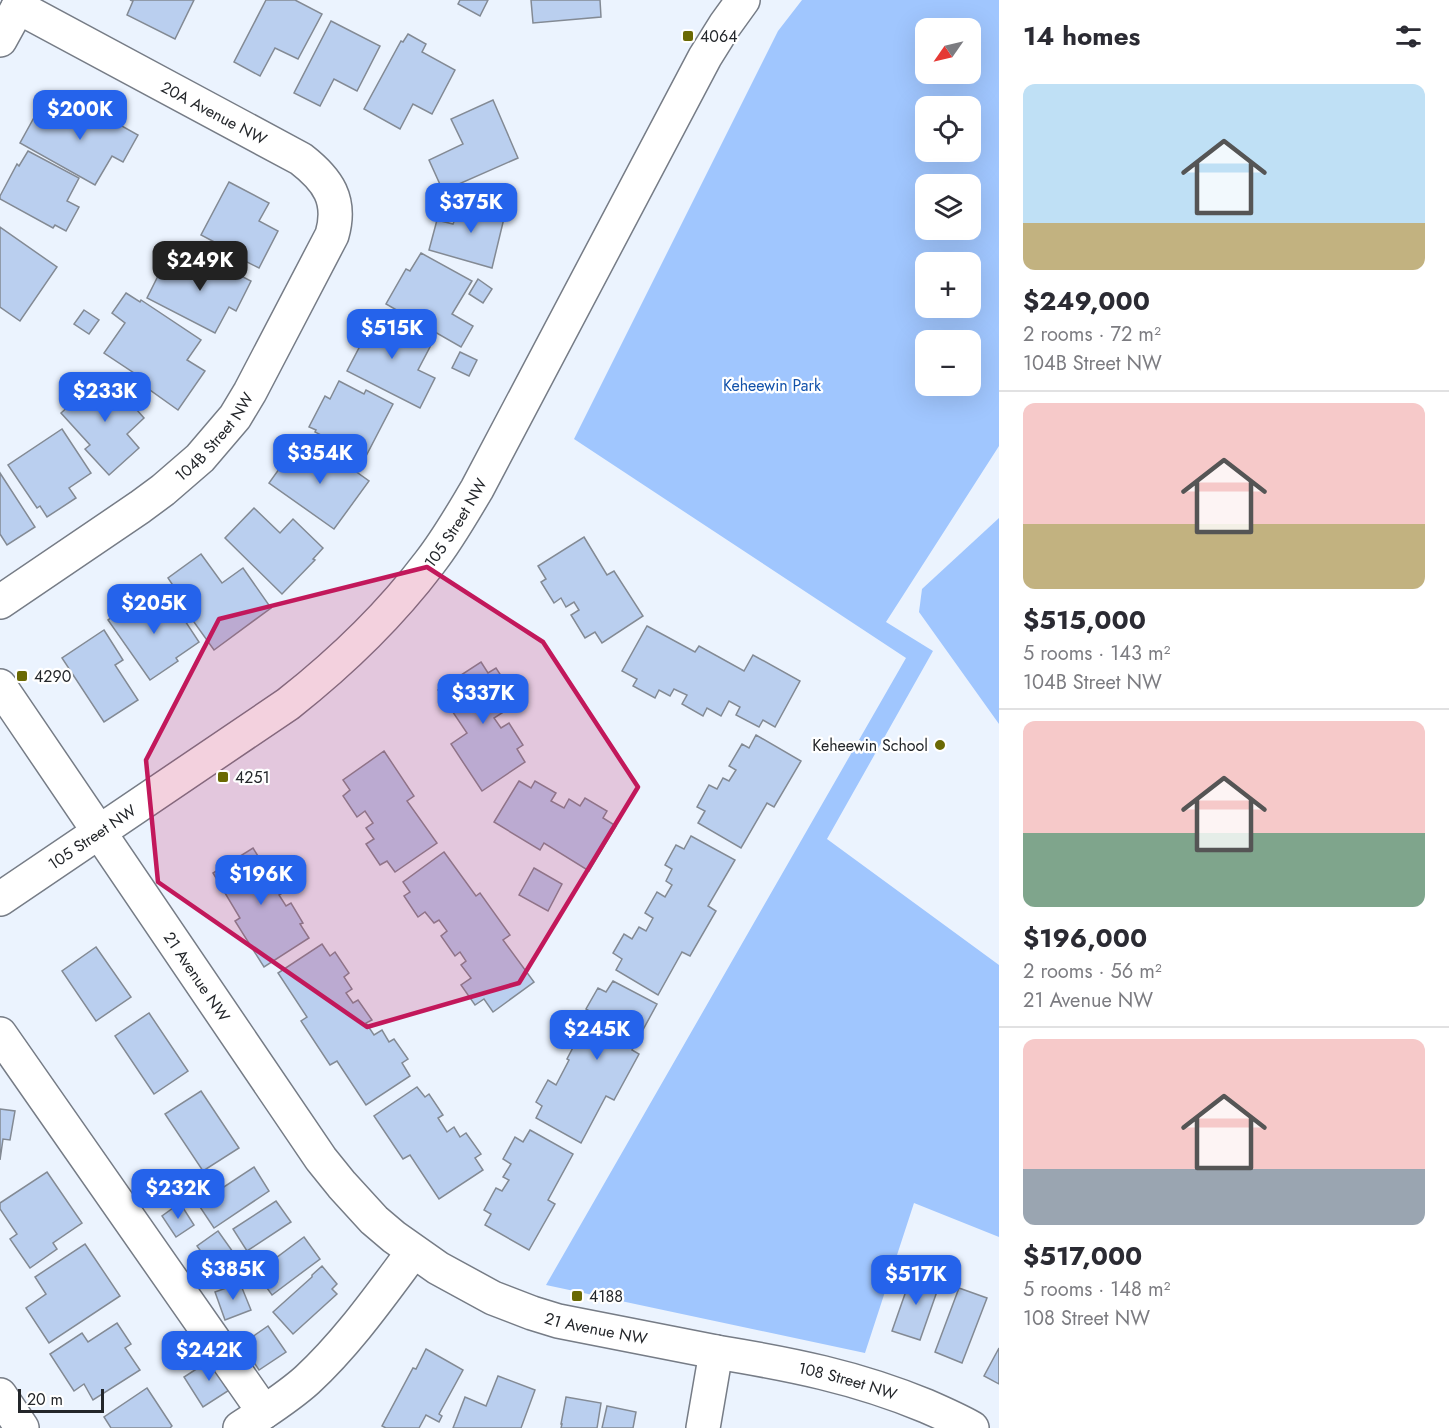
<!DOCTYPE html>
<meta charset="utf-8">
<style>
:root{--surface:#fff;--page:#f7f7f7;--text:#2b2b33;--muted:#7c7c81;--line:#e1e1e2;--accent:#2563eb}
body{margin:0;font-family:Jost,sans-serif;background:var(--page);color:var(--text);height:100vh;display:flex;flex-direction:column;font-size:22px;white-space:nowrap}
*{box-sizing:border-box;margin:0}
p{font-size:20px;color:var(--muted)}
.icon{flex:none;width:33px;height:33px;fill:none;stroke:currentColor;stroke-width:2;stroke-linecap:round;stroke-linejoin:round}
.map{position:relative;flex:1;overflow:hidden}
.sheet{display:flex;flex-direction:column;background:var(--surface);width:450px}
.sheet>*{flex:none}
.needle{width:39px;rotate:236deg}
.controls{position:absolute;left:915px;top:18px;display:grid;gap:12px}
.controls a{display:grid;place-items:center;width:66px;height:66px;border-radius:12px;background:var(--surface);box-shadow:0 6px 24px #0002;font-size:30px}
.scale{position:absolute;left:18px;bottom:15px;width:86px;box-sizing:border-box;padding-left:6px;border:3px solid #23262a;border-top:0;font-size:16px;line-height:21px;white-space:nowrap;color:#23262a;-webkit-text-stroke:4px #fff;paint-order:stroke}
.price{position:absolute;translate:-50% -51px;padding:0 14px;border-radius:12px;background:var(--accent);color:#fff;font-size:20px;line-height:39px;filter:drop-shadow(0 2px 3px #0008)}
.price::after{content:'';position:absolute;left:50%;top:36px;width:18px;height:14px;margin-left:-9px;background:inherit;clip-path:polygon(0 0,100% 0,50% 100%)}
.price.on{background:#222;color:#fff}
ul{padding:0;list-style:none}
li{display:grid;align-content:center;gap:12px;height:318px;padding:0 24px}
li+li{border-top:2px solid var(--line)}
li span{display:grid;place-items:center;height:186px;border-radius:12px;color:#555}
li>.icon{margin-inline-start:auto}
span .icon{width:108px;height:108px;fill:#fffc;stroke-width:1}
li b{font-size:26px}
h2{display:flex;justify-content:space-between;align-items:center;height:72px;padding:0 24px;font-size:26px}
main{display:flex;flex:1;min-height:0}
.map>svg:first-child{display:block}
</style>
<main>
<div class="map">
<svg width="999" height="1428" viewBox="0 0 999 1428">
<rect width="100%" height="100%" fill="#ebf3fe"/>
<g fill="#a0c6fe" fill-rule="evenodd">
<path d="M 802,0 L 999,0 L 999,446 L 886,622 L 933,651 L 827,839 L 999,965 L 999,1237 L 914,1203 L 865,1353 L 546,1285 L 906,658 L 574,439 L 778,31 ZM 926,28 L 970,28 L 970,74 L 926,74 ZM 926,106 L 970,106 L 970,152 L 926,152 ZM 970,184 L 970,230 L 926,230 L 926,184 ZM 926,262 L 970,262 L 970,308 L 926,308 ZM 970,340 L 970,386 L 926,386 L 926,340 Z"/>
<polygon points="999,518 999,724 919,612 922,589"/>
</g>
<g fill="#bacfef" stroke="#838a94" stroke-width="1.5">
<polygon points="130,0 194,0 175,39 127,15 133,1"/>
<polygon points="266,0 295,0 322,14 298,59 275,48 260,76 234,62"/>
<polygon points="460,0 488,0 480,16 458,4"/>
<polygon points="531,0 600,0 601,17 533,23"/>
<polygon points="331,21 380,46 357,91 334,79 320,106 294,93"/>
<polygon points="408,34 426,44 422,52 455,70 432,114 413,104 400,129 364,109 401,41 403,42"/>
<polygon points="72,98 138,135 123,162 112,156 95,185 20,143 36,114 58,125"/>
<polygon points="493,100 518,158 443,191 429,160 463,144 451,119"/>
<polygon points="28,151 79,178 67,201 79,207 66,231 55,225 53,228 0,199 0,196 17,164 19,166"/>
<polygon points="229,182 269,203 259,221 278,231 259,268 237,257 239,255 201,235"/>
<polygon points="466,199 506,210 492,268 429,250 437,220 453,224 455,219 460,220"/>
<polygon points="0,227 57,267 20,321 0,307"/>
<polygon points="421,253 472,281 452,314 473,326 461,347 386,304 406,269 410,271"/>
<polygon points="190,254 220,270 222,266 251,281 236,311 229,307 215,333 147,298 162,268 178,276"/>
<polygon points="478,279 492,289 483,303 469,294"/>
<polygon points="126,293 140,302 141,300 201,340 187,360 205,371 178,410 143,385 146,381 104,353 125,323 112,313"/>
<polygon points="84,310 99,320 89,334 74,324"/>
<polygon points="371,310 404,326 402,330 431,345 418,370 435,378 420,408 347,371 362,342 357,339"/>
<polygon points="460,352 477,360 469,376 452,368"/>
<polygon points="105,374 144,418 127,434 139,448 109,475 85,449 90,445 61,413"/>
<polygon points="339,381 364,394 366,390 393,404 365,458 315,432 316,430 309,427 325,396 330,399"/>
<polygon points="62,429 91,473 69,488 76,498 47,517 40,506 37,508 8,465"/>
<polygon points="323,448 369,481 334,529 269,483 292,451 310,465"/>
<polygon points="0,473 35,527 7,545 0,534"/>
<polygon points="254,508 280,533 293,519 323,548 313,559 315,560 282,594 225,538"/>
<polygon points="584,537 607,575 614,571 643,616 602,643 595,632 585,638 571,615 579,610 574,602 566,607 561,598 554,603 541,582 546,579 538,566"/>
<polygon points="201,554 222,583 243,568 271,608 214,650 181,604 184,602 168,578"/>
<polygon points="144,595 155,612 172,601 199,642 176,658 178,661 150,680 108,620"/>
<polygon points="647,626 695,652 699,646 744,671 753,655 800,681 775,727 763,720 759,727 736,715 740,707 729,701 721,716 707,708 703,716 682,704 687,695 674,689 670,696 659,690 655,698 633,686 637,679 622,671"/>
<polygon points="104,630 123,660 115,665 138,700 104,722 62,658"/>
<polygon points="481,662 488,673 496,668 511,691 505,695 513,706 494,718 501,728 509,723 523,745 517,749 525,762 482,791 451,744 467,733 438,690"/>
<polygon points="756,735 801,761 774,807 767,803 741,848 698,823 705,811 697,807 709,785 717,789 723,778 729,781 736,770 729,766 742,744 749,748"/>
<polygon points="384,751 414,796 407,801 437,843 395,872 387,861 380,865 366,844 374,839 366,828 373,823 365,811 357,817 343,796 350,790 343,780"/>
<polygon points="519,781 531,788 535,781 556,793 551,801 564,808 569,799 580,806 585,798 607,811 603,818 616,826 589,871 544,843 540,850 494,822"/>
<polygon points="691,836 735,860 708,906 716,911 690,956 682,952 658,995 616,970 622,959 613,953 624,934 632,939 639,927 646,931 653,918 645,913 657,892 665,897 672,885 666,881 672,869 665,865 676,845 684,849"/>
<polygon points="253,848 261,861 269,856 281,876 276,878 284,892 279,895 286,906 291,903 303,923 300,924 309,938 264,967 235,921 240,918 213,873"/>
<polygon points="444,852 476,896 480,893 510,935 503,940 534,982 493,1012 484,999 475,1005 461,985 471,978 461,965 466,961 460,952 455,956 441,936 447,931 439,920 434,923 425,912 418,917 404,896 410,892 403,882"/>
<polygon points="534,868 562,884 548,911 519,895"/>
<polygon points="322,944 330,956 335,952 349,973 344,977 352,989 346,993 353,1003 358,1000 372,1020 366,1023 374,1035 382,1030 389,1042 394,1039 408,1059 402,1063 410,1076 366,1105 337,1061 330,1065 301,1021 307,1017 278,973"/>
<polygon points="96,947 131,997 96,1021 62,971"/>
<polygon points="613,981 657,1004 632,1050 639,1054 614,1100 606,1096 581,1143 536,1118 542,1106 536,1102 548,1080 556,1085 569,1060 567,1059 579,1036 582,1037 594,1014 586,1009 598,988 606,992"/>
<polygon points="149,1013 188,1071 154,1094 115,1036"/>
<polygon points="417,1087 425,1097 429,1094 443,1115 438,1118 447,1132 454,1127 460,1137 466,1133 481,1154 475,1158 483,1170 439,1199 410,1155 403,1159 374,1116"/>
<polygon points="201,1091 239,1148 203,1171 165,1114"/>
<polygon points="0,1109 15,1111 10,1140 3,1139 0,1160"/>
<polygon points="530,1130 573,1154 548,1200 555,1204 529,1250 485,1225 491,1214 484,1210 496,1188 502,1191 509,1180 503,1177 511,1164 503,1159 515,1137 523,1142"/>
<polygon points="254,1167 269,1191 214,1228 198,1204"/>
<polygon points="47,1172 82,1223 53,1243 57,1249 30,1268 10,1239 17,1234 0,1209 0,1203"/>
<polygon points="276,1201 291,1222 247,1251 233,1229"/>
<polygon points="180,1203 194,1225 176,1237 162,1216"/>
<polygon points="218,1231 233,1252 212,1267 197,1246"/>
<polygon points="304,1237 320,1259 272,1295 259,1277 271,1268 268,1264"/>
<polygon points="85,1244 120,1296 49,1343 26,1308 46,1294 35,1277"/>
<polygon points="322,1266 337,1284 332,1289 337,1294 293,1334 273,1312 312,1277 312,1275"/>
<polygon points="913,1271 941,1280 920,1340 892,1331"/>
<polygon points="240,1283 251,1310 225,1320 215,1292"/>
<polygon points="959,1288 987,1298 962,1363 935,1352"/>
<polygon points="117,1323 131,1344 125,1348 140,1370 93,1400 84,1384 74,1391 50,1354 82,1333 88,1342"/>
<polygon points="268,1326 286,1352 259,1370 242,1344"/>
<polygon points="999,1348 999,1384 984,1376"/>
<polygon points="426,1349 463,1370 439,1414 442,1416 439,1422 426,1415 419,1428 386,1428 382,1426 413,1368 416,1369"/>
<polygon points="215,1357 234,1387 203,1407 184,1377"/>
<polygon points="498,1376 535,1390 521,1428 453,1428 465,1397 486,1406"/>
<polygon points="147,1388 172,1426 170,1428 111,1428 104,1417"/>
<polygon points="566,1397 601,1403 597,1428 561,1428 562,1424 561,1424"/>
<polygon points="607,1406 636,1412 633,1428 602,1428"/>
</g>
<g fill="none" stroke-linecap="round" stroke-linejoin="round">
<defs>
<g id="minor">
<polyline points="0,40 22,0"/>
<path id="s1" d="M 0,602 L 140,507 L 163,490 L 200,458 L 235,417 L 250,392 L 332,235 C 342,200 328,180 301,159 L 18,7"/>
<path id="s2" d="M 0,686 L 321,1159 L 342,1185 L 374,1220 L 394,1237 L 438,1268 L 493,1298 L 532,1313 L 558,1321 L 716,1352 L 703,1428"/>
<path id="s3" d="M 0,899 L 288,704 C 340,663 390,615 430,562 C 448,539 462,514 477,489 L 705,57 L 725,25 L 743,0"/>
<polyline points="0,1034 264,1412"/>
<path id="s4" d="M 716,1352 C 790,1364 856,1377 926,1406 C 942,1413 958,1420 972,1428"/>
<polyline points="0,1395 22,1428"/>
<path d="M 240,1428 C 263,1413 287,1398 307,1380 C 348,1342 380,1296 413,1252"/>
</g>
</defs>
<use href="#minor" stroke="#767c86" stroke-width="36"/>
<use href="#minor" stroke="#fff" stroke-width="33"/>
</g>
<path fill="#c2185b" fill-opacity="0.2" stroke="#c2185b" stroke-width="4.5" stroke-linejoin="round" d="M 427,567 L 543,642 L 638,787 L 519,983 L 367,1027 L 158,882 L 146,760 L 219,619 Z"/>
<g fill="#6a6903" stroke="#fff" stroke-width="2">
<rect x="682" y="30" width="12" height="12" rx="3"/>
<rect x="16" y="670" width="12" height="12" rx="3"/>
<circle cx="940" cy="745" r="6"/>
<rect x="217" y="771" width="12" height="12" rx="3"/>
<rect x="571" y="1290" width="12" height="12" rx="3"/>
</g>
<g text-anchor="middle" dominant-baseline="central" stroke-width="4.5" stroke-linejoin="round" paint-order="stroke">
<g font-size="16" fill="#23262a" stroke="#fff" text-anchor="start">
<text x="700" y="36">4064</text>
<text x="34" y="676">4290</text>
<text x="928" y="745" text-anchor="end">Keheewin School</text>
<text x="235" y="777">4251</text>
<text x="589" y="1296">4188</text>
</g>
<g font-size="16" fill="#23262a" stroke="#fff">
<text transform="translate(214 113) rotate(28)">20A Avenue NW</text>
<text stroke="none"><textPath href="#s1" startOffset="272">104B Street NW</textPath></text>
<text stroke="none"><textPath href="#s3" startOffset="596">105 Street NW</textPath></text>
<text stroke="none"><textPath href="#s3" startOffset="111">105 Street NW</textPath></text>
<text stroke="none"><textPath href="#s2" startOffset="351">21 Avenue NW</textPath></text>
<text stroke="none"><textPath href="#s2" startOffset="903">21 Avenue NW</textPath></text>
<text stroke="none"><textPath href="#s4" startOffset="135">108 Street NW</textPath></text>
</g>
<g font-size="16" fill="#1151aa" stroke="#fff">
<text x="772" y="385">Keheewin Park</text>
</g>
</g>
</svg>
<div class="controls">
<a><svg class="needle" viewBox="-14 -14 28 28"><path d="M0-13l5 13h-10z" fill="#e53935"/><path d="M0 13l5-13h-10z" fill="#7c7c81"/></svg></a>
<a><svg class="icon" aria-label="locate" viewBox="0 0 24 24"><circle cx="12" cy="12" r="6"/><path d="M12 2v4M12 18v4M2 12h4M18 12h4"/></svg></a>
<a><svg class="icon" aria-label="layers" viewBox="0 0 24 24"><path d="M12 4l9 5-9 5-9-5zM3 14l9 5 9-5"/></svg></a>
<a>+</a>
<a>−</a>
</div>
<div class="scale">20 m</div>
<b class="price" style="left:80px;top:141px">$200K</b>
<b class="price" style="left:471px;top:234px">$375K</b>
<b class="price on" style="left:200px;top:292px">$249K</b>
<b class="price" style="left:392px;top:360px">$515K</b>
<b class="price" style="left:105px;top:423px">$233K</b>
<b class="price" style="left:320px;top:485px">$354K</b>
<b class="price" style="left:154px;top:635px">$205K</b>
<b class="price" style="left:483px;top:725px">$337K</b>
<b class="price" style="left:261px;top:906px">$196K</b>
<b class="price" style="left:597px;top:1061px">$245K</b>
<b class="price" style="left:178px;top:1220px">$232K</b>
<b class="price" style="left:233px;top:1301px">$385K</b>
<b class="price" style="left:916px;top:1306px">$517K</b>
<b class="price" style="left:209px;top:1382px">$242K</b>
</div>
<section class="sheet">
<h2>14 homes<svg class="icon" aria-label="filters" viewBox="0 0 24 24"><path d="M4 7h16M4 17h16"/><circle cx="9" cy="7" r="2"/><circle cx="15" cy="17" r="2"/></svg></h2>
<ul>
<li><span style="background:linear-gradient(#bfe0f5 75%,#c2b280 0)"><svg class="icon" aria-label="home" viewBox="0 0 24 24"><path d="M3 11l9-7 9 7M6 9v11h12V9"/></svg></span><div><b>$249,000</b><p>2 rooms · 72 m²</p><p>104B Street NW</p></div></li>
<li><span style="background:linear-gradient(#f6c9c9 65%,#c2b280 0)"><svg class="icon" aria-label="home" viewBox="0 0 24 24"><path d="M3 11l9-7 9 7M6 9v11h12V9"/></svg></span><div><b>$515,000</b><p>5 rooms · 143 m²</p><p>104B Street NW</p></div></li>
<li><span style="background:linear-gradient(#f6c9c9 60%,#7fa58c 0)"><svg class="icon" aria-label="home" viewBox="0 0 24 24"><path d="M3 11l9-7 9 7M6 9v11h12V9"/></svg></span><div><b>$196,000</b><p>2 rooms · 56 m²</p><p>21 Avenue NW</p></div></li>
<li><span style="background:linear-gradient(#f6c9c9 70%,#9aa5b1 0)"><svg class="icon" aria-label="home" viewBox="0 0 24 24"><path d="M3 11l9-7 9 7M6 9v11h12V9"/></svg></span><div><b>$517,000</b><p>5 rooms · 148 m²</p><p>108 Street NW</p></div></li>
</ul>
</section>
</main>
